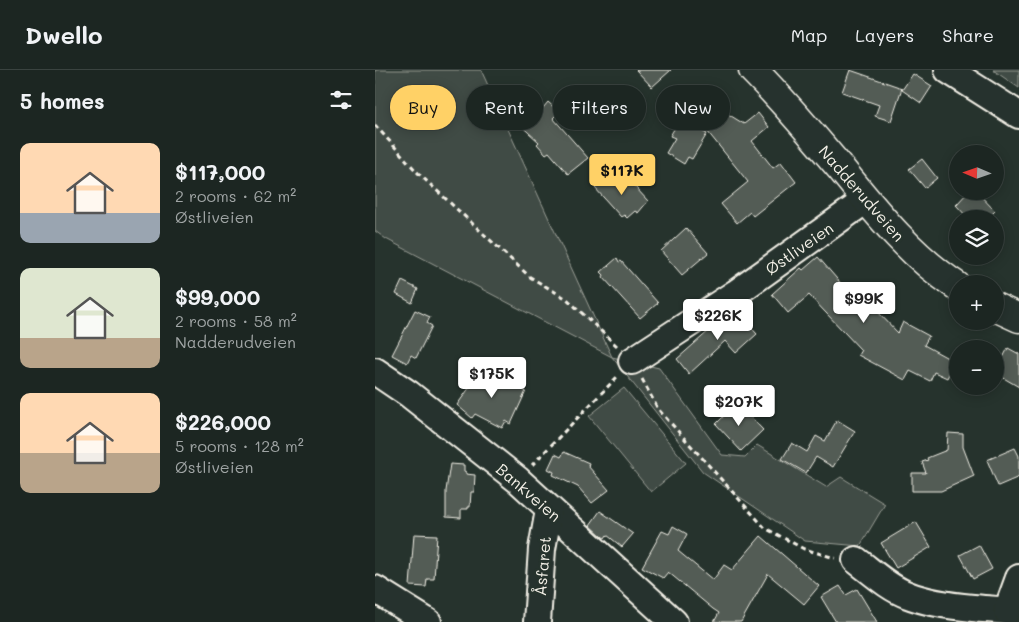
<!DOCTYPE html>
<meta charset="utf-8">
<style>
:root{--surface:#1c2622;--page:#252e2a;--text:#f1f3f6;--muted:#a0a5a5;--line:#3a4340;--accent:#ffd166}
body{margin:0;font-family:Mali,sans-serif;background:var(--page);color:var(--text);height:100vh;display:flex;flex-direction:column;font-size:19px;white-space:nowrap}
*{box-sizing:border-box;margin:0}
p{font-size:16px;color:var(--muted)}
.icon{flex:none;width:28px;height:28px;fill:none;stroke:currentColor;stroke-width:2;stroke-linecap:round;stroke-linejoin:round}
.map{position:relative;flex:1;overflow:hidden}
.sheet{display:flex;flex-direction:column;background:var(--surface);width:375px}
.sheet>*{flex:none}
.hud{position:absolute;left:15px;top:15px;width:475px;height:45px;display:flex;gap:10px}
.needle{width:32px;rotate:272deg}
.buttons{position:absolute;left:574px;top:75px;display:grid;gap:10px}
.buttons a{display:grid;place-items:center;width:55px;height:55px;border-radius:50%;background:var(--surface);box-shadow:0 2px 12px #0003,0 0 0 1px var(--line);font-size:25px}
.price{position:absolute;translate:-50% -42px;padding:0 11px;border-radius:5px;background:#fff;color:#222;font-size:16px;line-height:32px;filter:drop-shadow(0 1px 2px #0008)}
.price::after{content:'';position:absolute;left:50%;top:30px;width:15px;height:11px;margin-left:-8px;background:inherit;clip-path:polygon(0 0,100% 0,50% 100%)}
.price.current{background:var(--accent);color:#111}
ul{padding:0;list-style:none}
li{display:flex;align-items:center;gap:15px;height:125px;padding:0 20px}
li span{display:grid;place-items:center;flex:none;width:140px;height:100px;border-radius:10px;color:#555}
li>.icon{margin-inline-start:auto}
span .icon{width:60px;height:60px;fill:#fffc;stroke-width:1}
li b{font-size:21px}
h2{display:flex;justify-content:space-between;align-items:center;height:60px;padding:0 20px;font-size:21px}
.chip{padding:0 18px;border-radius:22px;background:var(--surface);box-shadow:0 2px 12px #0003,0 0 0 1px var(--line);font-size:18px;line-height:45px}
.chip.current{background:var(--accent);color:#111}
header{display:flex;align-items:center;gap:30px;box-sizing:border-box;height:70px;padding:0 25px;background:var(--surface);border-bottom:1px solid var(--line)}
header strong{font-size:24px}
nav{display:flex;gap:28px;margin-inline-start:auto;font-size:18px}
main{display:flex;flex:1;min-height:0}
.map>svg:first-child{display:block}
</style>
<header>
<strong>Dwello</strong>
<nav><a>Map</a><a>Layers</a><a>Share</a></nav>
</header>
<main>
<section class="sheet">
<h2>5 homes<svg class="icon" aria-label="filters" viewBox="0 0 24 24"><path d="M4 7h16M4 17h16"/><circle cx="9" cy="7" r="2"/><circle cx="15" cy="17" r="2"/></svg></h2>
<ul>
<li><span style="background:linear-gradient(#ffd9b3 70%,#9aa5b1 0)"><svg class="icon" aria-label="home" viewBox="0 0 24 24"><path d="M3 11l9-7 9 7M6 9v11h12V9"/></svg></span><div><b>$117,000</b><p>2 rooms · 62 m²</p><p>Østliveien</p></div></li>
<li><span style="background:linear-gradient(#dfe7d0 70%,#b9a48a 0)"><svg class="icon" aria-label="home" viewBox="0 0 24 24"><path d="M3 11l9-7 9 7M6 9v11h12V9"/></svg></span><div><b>$99,000</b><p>2 rooms · 58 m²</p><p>Nadderudveien</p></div></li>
<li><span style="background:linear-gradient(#ffd9b3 60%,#b9a48a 0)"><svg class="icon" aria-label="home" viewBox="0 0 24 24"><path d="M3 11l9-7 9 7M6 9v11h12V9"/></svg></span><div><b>$226,000</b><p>5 rooms · 128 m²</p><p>Østliveien</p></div></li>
</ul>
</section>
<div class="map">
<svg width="644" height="552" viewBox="0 0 644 552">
<rect width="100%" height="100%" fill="#26332d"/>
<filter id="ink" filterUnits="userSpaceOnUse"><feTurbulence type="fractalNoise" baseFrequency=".02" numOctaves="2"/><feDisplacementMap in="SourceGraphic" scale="10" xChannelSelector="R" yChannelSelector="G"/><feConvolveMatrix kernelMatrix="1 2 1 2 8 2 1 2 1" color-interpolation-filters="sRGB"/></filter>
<g filter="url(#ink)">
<g fill="#414b45" stroke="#9a9e96">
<polygon points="0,0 106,0 237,287 284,298 347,385 370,387 382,375 451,417 466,407 510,434 485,476 430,471 328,402 237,287 11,169 0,161"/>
<polygon points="618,0 644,0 644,18"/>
<polygon points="249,318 311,393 276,422 214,346"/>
</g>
<g fill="#525c55" stroke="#f4f1e8">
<polygon points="261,0 296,0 277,17"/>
<polygon points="475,0 527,18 516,51 500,46 504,35 467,22"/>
<polygon points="538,4 557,16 546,33 527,20"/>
<polygon points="150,22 168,38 173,32 184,42 178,48 213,88 193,104 174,82 171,84 162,74 164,72 131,42"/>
<polygon points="335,33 369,54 383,43 394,57 377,71 398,98 406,92 421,112 378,146 375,142 362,153 346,134 373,112 324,51"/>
<polygon points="305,49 332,64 317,89 313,87 309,94 291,83 300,68 295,66"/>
<polygon points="547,89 562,108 550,118 534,99"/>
<polygon points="235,104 242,112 250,106 273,131 263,143 260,141 252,148 249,145 246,147 220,118"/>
<polygon points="594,121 601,121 620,141 612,149 594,149 581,135"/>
<polygon points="311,158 333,183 307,205 286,181"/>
<polygon points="443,187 474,223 480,218 523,263 528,252 554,266 549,275 580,292 572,308 559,302 555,311 535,301 530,310 483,285 486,280 434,225 413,243 397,224 426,198 428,200"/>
<polygon points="242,188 244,192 246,191 283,233 265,248 228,207 229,205 226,202"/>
<polygon points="27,211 43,219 37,233 21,224"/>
<polygon points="40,240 55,247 52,253 57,256 41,288 36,285 32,293 17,285"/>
<polygon points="361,241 382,264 361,283 350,271 314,304 302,289 344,252"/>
<polygon points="633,278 644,284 644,317 620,303"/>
<polygon points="107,300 151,321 136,354 131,351 127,358 100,344 97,348 82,335"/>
<polygon points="362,333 388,360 366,381 341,354"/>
<polygon points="462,350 480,361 458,397 441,387 431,403 407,389 417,373 432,382 441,366 450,371"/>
<polygon points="573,363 588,364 588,377 599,406 566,421 537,421 537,403 551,403 547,392 553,390 552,388 572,380"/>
<polygon points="640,378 644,386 644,407 623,416 612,390"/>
<polygon points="189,382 214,393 213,396 234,420 217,433 203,417 178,405 179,402 173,399 180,384 186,387"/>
<polygon points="75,394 89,395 89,401 91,402 91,404 100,405 99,422 96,422 95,437 93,437 93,439 86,439 86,448 71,447 71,421"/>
<polygon points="225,441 258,464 247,477 232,465 230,468 228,467 215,455"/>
<polygon points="541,452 556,477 521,498 506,473"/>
<polygon points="298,456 312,464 303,481 338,510 349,495 357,500 386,466 444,516 429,534 393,504 366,552 339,552 344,543 338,539 293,502 288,508 267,497 287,461 294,464"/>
<polygon points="39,464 62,465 59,509 52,509 51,517 35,516"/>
<polygon points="604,475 617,499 598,509 585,485"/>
<polygon points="465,516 471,525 482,519 502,552 461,552 446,527"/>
</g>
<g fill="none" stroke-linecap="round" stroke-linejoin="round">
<defs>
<g id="minor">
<polyline points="573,0 644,45"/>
<polyline points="257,291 361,223 491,130"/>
<polyline points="0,301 34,324 143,410 299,552"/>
<path d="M 481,490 C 497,502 514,518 533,525 C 553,533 577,536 598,538 C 614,540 629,539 644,544"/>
<polyline points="0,519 53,552"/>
<polyline points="632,541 644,508"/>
<polyline points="162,552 167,479 174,440"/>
</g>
<g id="major">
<path d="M 378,0 C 410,32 438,66 467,100 C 502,143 536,186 582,216"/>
<polyline points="620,237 644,248"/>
</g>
</defs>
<use href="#minor" stroke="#f4f1e8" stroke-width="30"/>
<use href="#major" stroke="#f4f1e8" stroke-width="31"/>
<g stroke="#f4f1e8" stroke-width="3" stroke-dasharray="5 4" stroke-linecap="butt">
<polyline points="0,55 44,104 155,207 192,229 242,276"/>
<polyline points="267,309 283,339 390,458 429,479 460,488"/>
<polyline points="157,395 243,306"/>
</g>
<use href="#minor" stroke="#26332d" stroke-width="26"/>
<use href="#major" stroke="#26332d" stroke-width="28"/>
</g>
</g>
<g text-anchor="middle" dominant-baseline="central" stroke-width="5" stroke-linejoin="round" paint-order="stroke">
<g font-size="16" fill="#f4f1e8" stroke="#26332d">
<text transform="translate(487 123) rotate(49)">Nadderudveien</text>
<text transform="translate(424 178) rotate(-35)">Østliveien</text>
<text transform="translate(154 422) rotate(41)">Bankveien</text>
<text transform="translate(167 496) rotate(-85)">Åsfaret</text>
</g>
</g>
</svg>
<div class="buttons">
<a><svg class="needle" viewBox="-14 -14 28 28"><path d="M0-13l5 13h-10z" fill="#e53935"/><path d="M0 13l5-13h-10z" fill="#a0a5a5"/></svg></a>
<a><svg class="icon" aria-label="layers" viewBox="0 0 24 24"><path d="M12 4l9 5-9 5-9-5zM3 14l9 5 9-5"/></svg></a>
<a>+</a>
<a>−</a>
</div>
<b class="price current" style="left:247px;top:126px">$117K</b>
<b class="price" style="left:489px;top:254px">$99K</b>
<b class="price" style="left:343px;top:271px">$226K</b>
<b class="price" style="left:117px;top:329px">$175K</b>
<b class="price" style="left:364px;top:357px">$207K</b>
<div class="hud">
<a class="chip current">Buy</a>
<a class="chip">Rent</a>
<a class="chip">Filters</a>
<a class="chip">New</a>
</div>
</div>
</main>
